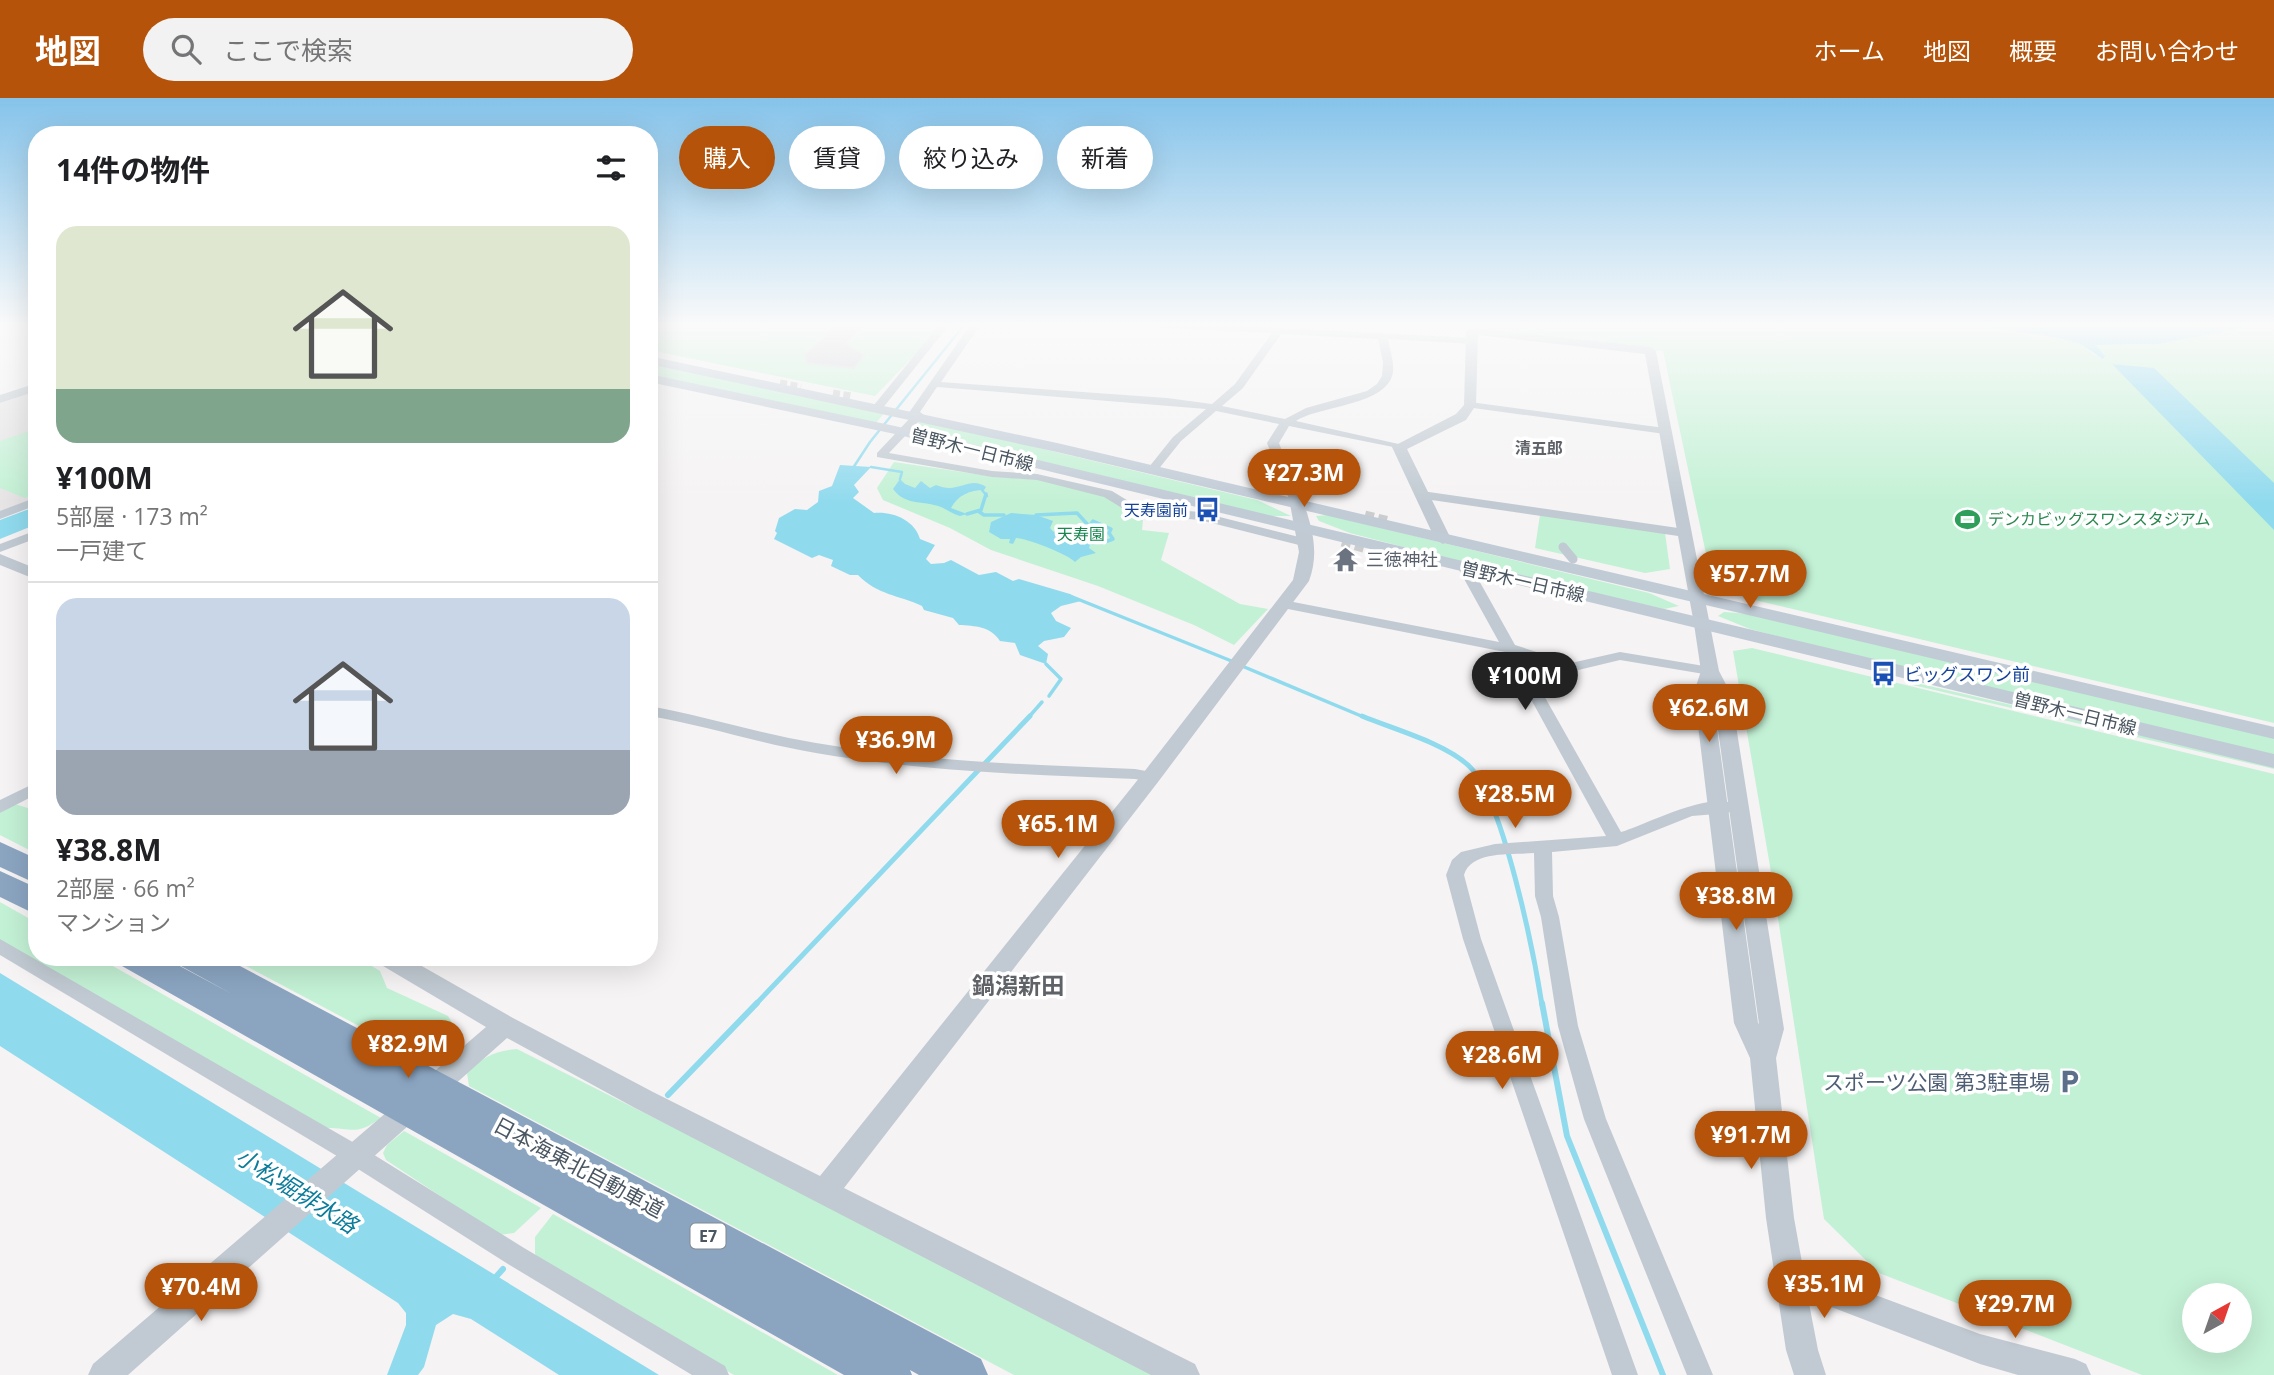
<!DOCTYPE html>
<html lang="ja">
<meta charset="utf-8">
<style>
:root{--surface:#fff;--page:#f2f2f2;--text:#202124;--muted:#757577;--line:#e0e0e0;--accent:#b45309}
body{margin:0;font-family:"Open Sans","Noto Sans JP",sans-serif;background:var(--page);color:var(--text);height:100vh;display:flex;flex-direction:column;font-size:26px;white-space:nowrap}
*{box-sizing:border-box;margin:0}
p{font-size:23px;color:var(--muted)}
.icon{flex:none;width:38px;height:38px;fill:none;stroke:currentColor;stroke-width:2;stroke-linecap:round;stroke-linejoin:round}
.map{position:relative;flex:1;overflow:hidden}
.panel{position:absolute;left:28px;top:28px;width:630px;height:840px;display:flex;flex-direction:column;background:var(--surface);border-radius:28px;box-shadow:0 7px 28px #0002}
.panel>*{flex:none}
.banner{position:absolute;left:679px;top:28px;width:665px;height:63px;display:flex;gap:14px}
.needle{width:46px;rotate:40deg}
.fabs{position:absolute;left:2182px;top:1185px;display:grid;gap:14px}
.fabs a{display:grid;place-items:center;width:70px;height:70px;border-radius:50%;background:var(--surface);box-shadow:0 7px 28px #0002;font-size:35px}
.price{position:absolute;translate:-50% -60px;padding:0 16px;border-radius:24px;background:var(--accent);color:#fff;font-size:23px;line-height:46px;filter:drop-shadow(0 2px 4px #0008)}
.price::after{content:'';position:absolute;left:50%;top:42px;width:21px;height:16px;margin-left:-10px;background:inherit;clip-path:polygon(0 0,100% 0,50% 100%)}
.price.selected{background:#222;color:#fff}
ul{padding:0;list-style:none}
li{display:grid;align-content:center;gap:14px;height:371px;padding:0 28px}
li+li{border-top:2px solid var(--line)}
li span{display:grid;place-items:center;height:217px;border-radius:21px;color:#555}
li>.icon{margin-inline-start:auto}
span .icon{width:126px;height:126px;fill:#fffc;stroke-width:1}
li b{font-size:30px}
h2{display:flex;justify-content:space-between;align-items:center;height:84px;padding:0 28px;font-size:30px}
.pill{padding:0 24px;border-radius:32px;background:var(--surface);box-shadow:0 7px 28px #0002;font-size:24px;line-height:63px}
.pill.selected{background:var(--accent);color:#fff}
header{display:flex;align-items:center;gap:42px;box-sizing:border-box;height:98px;padding:0 35px;background:var(--accent);color:#fff}
header strong{font-size:33px}
nav{display:flex;gap:38px;margin-inline-start:auto;font-size:24px}
.search{width:490px;height:63px;background:var(--page);display:flex;align-items:center;gap:18px;box-sizing:border-box;padding:0 24px;border-radius:38px;color:var(--muted);font-size:26px}
.map>svg:first-child{display:block}
</style>
<header>
<strong>地図</strong>
<div class="search"><svg class="icon" aria-label="search" viewBox="0 0 24 24"><circle cx="10" cy="10" r="6"/><path d="M15 15l6 6"/></svg>ここで検索</div>
<nav><a>ホーム</a><a>地図</a><a>概要</a><a>お問い合わせ</a></nav>
</header>
<div class="map">
<svg width="2274" height="1277" viewBox="0 0 2274 1277">
<rect width="100%" height="100%" fill="#f5f3f3"/>
<polygon fill="#e6e4e5" points="37,293 37,399 0,414 0,305"/>
<g fill="#c3f1d5" fill-rule="evenodd">
<polygon points="649,226 945,226 875,298 649,252"/>
<polygon points="1474,226 1929,226 1994,230 2054,239 2080,246 2095,257 2105,258 2096,247 2160,246 2261,226 2274,226 2274,625 1746,500 1712,484 1663,253 1481,231"/>
<polygon points="649,264 885,314 876,325 671,282 649,276"/>
<polygon points="922,322 1257,402 1291,418 1265,418 909,332"/>
<polygon points="37,330 37,396 25,400 0,390 0,343"/>
<polygon points="894,364 996,379 1035,381 1100,396 1143,422 1142,432 1169,435 1161,462 1240,506 1268,511 1234,547 1194,527 1098,488 991,452 950,430 883,402 877,390"/>
<polygon points="1328,417 1649,495 1679,508 1664,511 1499,474 1350,435 1319,423 1316,418"/>
<polygon points="1540,417 1665,435 1670,471 1645,475 1535,450"/>
<polygon points="1724,514 1750,516 2274,638 2274,659 1866,562 1750,531 1718,518"/>
<path d="M 1752,550 L 2274,676 L 2274,1277 L 2142,1277 L 1879,1175 L 1824,1121 L 1770,768 L 1733,553 ZM 2240,1197 L 2240,1242 L 2194,1242 L 2194,1197 Z"/>
<polygon points="1912,584 2274,668 2274,671 1913,587"/>
<polygon points="15,706 37,713 37,756 0,737 0,715"/>
<path d="M 0,804 L 37,825 L 37,859 L 97,859 L 381,1020 C 355,1038 355,1030 326,1030 L 0,842 Z"/>
<polygon points="229,859 357,859 380,873 387,890 448,918 457,933 445,961 425,963"/>
<path d="M 517,951 L 1166,1277 L 1014,1277 L 469,988 L 467,975 C 483,959 494,953 517,951 Z"/>
<polygon points="404,1033 541,1110 514,1135 499,1137 386,1062 383,1055 387,1047"/>
<polygon points="553,1116 838,1277 734,1277 543,1165 535,1156 535,1139"/>
</g>
<g fill="#90daee">
<polygon points="1929,226 2261,226 2160,246 2096,247 2105,258 2103,261 2080,246 2054,239 1994,230"/>
<polygon points="2112,266 2154,270 2274,385 2274,432"/>
<path d="M 840,367 L 871,369 L 854,387 L 859,394 L 853,400 L 874,415 C 892,413 915,422 920,441 L 935,447 L 926,461 L 931,466 L 944,465 L 951,462 L 979,477 L 996,474 L 1013,483 L 1019,481 L 1070,496 L 1081,503 L 1061,508 L 1051,515 L 1056,523 L 1071,530 L 1064,539 L 1044,543 L 1038,548 L 1048,556 L 1046,566 L 1020,557 L 1015,545 L 1000,543 C 990,528 975,528 959,527 L 953,520 L 924,512 L 922,508 C 899,497 877,497 858,477 L 850,477 L 831,468 L 833,462 L 819,457 L 812,460 L 774,441 L 777,435 L 775,433 L 779,420 L 795,411 L 807,412 L 818,404 L 819,393 L 832,388 Z"/>
<path d="M 900,381 L 905,386 L 915,390 L 921,383 L 930,390 L 936,387 C 959,397 969,377 986,389 L 984,392 C 970,392 958,397 951,410 L 967,416 L 960,418 C 951,416 943,408 934,407 C 918,403 904,406 893,391 Z"/>
<polygon points="37,408 37,426 0,441 0,422"/>
<path d="M 1011,415 L 1036,417 L 1053,423 L 1050,430 C 1064,447 1087,440 1102,445 L 1090,447 L 1089,450 L 1096,455 L 1081,459 L 1075,464 C 1068,456 1026,440 1016,440 L 1013,446 L 1009,445 L 1010,441 L 1001,441 L 989,434 L 991,424 Z"/>
<polygon points="0,875 659,1277 559,1277 471,1221 453,1216 436,1227 424,1269 418,1277 387,1277 406,1227 406,1215 398,1205 0,948"/>
</g>
<g fill="none" stroke-linecap="round" stroke-linejoin="round">
<g stroke="#90daee" stroke-width="2.5">
<polyline points="871,369 902,374 900,381"/>
<polyline points="851,373 870,344 965,226"/>
<polyline points="982,392 987,398"/>
</g>
<g stroke="#90daee" stroke-width="3.5">
<polyline points="978,413 984,417 1004,417"/>
<polyline points="967,416 981,412 986,396"/>
<polyline points="1036,417 1077,415 1089,428 1093,423 1111,431 1109,435 1113,441 1102,445"/>
<polyline points="1070,498 1234,564"/>
<polyline points="1046,566 1061,581 1049,598"/>
<polyline points="1242,568 1366,620"/>
<polyline points="1028,620 1042,604"/>
</g>
<g stroke="#90daee" stroke-width="5">
<path d="M 1362,618 C 1393,631 1445,645 1469,668 C 1503,700 1534,856 1542,907"/>
<polyline points="755,907 1030,618"/>
</g>
<g stroke="#90daee" stroke-width="6">
<polyline points="1542,905 1567,1038 1663,1277"/>
<polyline points="668,997 757,905"/>
<polyline points="494,1181 503,1171"/>
</g>
</g>
<polygon fill="#cdcfd5" stroke="#d7d9de" stroke-width="2" points="838,226 866,226 846,245 864,257 854,270 807,265 805,256"/>
<g fill="none" stroke-linecap="round" stroke-linejoin="round">
<g stroke="#caccce" stroke-width="7" stroke-dasharray="7 3.5" stroke-linecap="butt">
<polyline points="780,285 801,289"/>
<polyline points="833,295 852,298"/>
</g>
<g stroke="#caccce" stroke-width="9" stroke-dasharray="9 4.5" stroke-linecap="butt">
<polyline points="1365,417 1389,423"/>
<polyline points="1342,444 1367,451"/>
</g>
<polyline stroke="#c1cad2" stroke-width="9" points="1563,449 1573,461"/>
<g fill="#c1cad2" fill-rule="evenodd">
<polygon points="940,226 950,226 882,311 874,311 874,307"/>
<path d="M 971,226 L 981,226 L 941,284 L 1167,300 L 1212,306 L 1235,286 L 1272,235 L 1147,229 L 1142,226 L 1201,226 L 1472,240 L 1477,243 L 1472,246 L 1388,241 C 1390,252 1394,263 1393,274 C 1388,308 1320,307 1296,323 L 1403,347 L 1403,351 L 1289,328 L 1279,345 L 1303,406 L 1297,410 L 1291,406 L 1267,345 L 1279,326 L 1216,313 L 1181,343 L 1157,373 L 1149,373 L 1149,369 L 1173,339 L 1206,311 L 937,289 L 920,314 L 924,317 L 923,319 L 889,355 L 992,373 L 1037,376 L 1112,393 L 1130,404 L 1152,410 L 1200,414 L 1311,442 L 1311,448 L 1307,449 L 1200,422 L 1152,418 L 1122,410 L 1104,399 L 1037,382 L 992,379 L 877,359 L 877,355 L 911,319 L 908,316 ZM 1281,236 L 1378,241 L 1383,264 L 1382,278 L 1377,286 L 1367,293 L 1306,310 L 1285,321 L 1222,308 L 1243,290 Z"/>
<polygon points="1470,304 1665,330 1670,333 1665,336 1466,309 1466,305"/>
<polygon points="1422,393 1685,431 1691,435 1685,439 1418,400 1416,397"/>
<polygon points="37,399 37,407 0,421 0,413"/>
<polygon points="37,432 37,440 0,454 0,446"/>
<path d="M 1465,466 L 1472,470 L 1515,547 L 1571,565 L 1620,554 L 1710,569 L 1717,573 L 1710,577 L 1620,562 L 1570,574 L 1521,557 L 1621,734 C 1643,728 1719,688 1736,709 L 1728,715 L 1692,718 L 1617,748 L 1552,754 L 1553,798 L 1559,819 L 1578,928 L 1606,1021 L 1713,1277 L 1687,1277 L 1584,1021 L 1558,928 L 1541,819 L 1535,798 L 1534,755 C 1513,757 1471,752 1464,777 L 1481,841 L 1638,1277 L 1612,1277 L 1463,841 L 1446,777 L 1452,762 L 1461,754 L 1495,746 L 1606,738 L 1505,554 L 1283,510 L 1276,506 L 1283,502 L 1499,544 L 1458,470 Z"/>
<path d="M 649,608 C 705,618 760,636 816,645 C 922,663 1028,667 1135,671 L 1157,675 L 1159,679 L 1151,684 L 1135,681 C 1028,677 921,673 816,655 C 760,646 705,627 649,618 Z"/>
<polygon points="37,684 37,696 0,715 0,702"/>
<polygon points="0,841 363,1050 524,1150 725,1268 729,1277 692,1277 508,1166 347,1064 0,857"/>
</g>
<g fill="#c1cad2" fill-rule="evenodd">
<path d="M 1472,230 L 1650,249 L 1656,253 L 1719,573 L 1731,596 L 1784,931 L 1776,960 L 1794,1120 L 1803,1170 L 1980,1236 L 2075,1261 L 2086,1266 L 2091,1277 L 2018,1277 L 1980,1266 L 1808,1200 L 1818,1252 L 1826,1277 L 1794,1277 L 1786,1252 L 1766,1120 L 1750,960 L 1734,925 L 1694,594 L 1701,573 L 1694,526 L 1645,256 L 1478,237 L 1476,307 L 1466,322 L 1407,351 L 1451,441 L 1443,446 L 1435,441 L 1392,349 L 1456,316 L 1464,307 L 1466,233 ZM 1712,595 L 1713,596 L 1759,926 L 1758,925 Z"/>
<polygon points="37,285 37,293 0,305 0,297"/>
<path d="M 1297,402 L 1304,406 C 1313,432 1319,456 1309,483 L 1158,684 L 844,1090 L 1195,1266 L 1200,1277 L 1151,1277 L 635,1010 L 507,940 L 128,1277 L 88,1277 L 93,1266 L 486,929 L 378,865 L 374,859 L 406,859 L 513,920 L 653,994 L 820,1078 L 1144,674 L 1293,482 L 1299,454 L 1290,406 Z"/>
<polygon points="0,456 37,471 37,482 0,467"/>
</g>
<g fill="#c1cbd6" fill-rule="evenodd">
<polygon points="649,258 1057,345 2274,629 2274,641 1057,354 649,266"/>
<polygon points="649,276 895,328 2274,656 2274,670 895,336 649,284"/>
</g>
<g fill="#8ba5c1" fill-rule="evenodd">
<polygon points="0,744 37,761 37,786 0,769"/>
<polygon points="0,773 37,790 37,817 0,799"/>
<polygon points="117,859 163,859 232,896 181,868 176,859 223,859 981,1261 988,1277 919,1277 910,1272 912,1277 844,1277 122,868"/>
</g>
</g>
<linearGradient id="sky" x2="0" y2="1"><stop stop-color="#85c3ea"/><stop offset="0.56" stop-color="#fafafa"/><stop offset="1" stop-color="#fafafa" stop-opacity="0"/></linearGradient>
<rect width="2274" height="405" fill="url(#sky)"/>
<defs>
<symbol id="bus-bare" viewBox="-9 -9 18 18"><path d="M-5-6H5V4H4V6H2V4H-2V6H-4V4H-5ZM-3.5-4V0h7V-4ZM-3.5 1.2v1.5H-2V1.2ZM2 1.2v1.5H3.5V1.2Z" fill="#1a4fb4" stroke="#fff" stroke-width="2.5" paint-order="stroke"/></symbol>
<symbol id="stadium-bare" viewBox="-9 -9 18 18"><path d="M0-5a6.5 5 0 1 0 0 10a6.5 5 0 1 0 0-10ZM-3.5-1.8h7v3.6h-7Z" fill="#2e9e5b" stroke="#fff" stroke-width="2.5" paint-order="stroke"/></symbol>
<symbol id="temple-bare" viewBox="-9 -9 18 18"><path d="M0-6L5-2H3V0L6.5 2.5H4V6H1.5V3h-3V6H-4V2.5H-6.5L-3 0V-2H-5Z" fill="#6b7280" stroke="#fff" stroke-width="2.5" paint-order="stroke"/></symbol>
<symbol id="parking-bare" viewBox="-9 -9 18 18"><path d="M-3.5-5.5H1a3.5 3.5 0 0 1 0 7H-1V5.5H-3.5ZM-1-3.4V-.6H.8a1.4 1.4 0 0 0 0-2.8Z" fill="#5c6f8a" stroke="#fff" stroke-width="2.5" paint-order="stroke"/></symbol>
</defs>
<g fill-rule="evenodd">
<use href="#bus-bare" x="1190" y="394" width="35" height="35"/>
<use href="#stadium-bare" x="1950" y="404" width="35" height="35"/>
<use href="#temple-bare" x="1328" y="444" width="35" height="35"/>
<use href="#bus-bare" x="1866" y="558" width="35" height="35"/>
<use href="#parking-bare" x="2052" y="966" width="35" height="35"/>
</g>
<g text-anchor="middle" dominant-baseline="central" stroke-width="7" stroke-linejoin="round" paint-order="stroke">
<g font-size="16" font-weight="bold" fill="#5f6368" stroke="#fff">
<text x="1539" y="350">清五郎</text>
</g>
<g font-size="16" fill="#164399" stroke="#fff" text-anchor="end">
<text x="1188" y="412">天寿園前</text>
</g>
<g font-size="16" fill="#27864d" stroke="#fff" text-anchor="start">
<text x="1988" y="421">デンカビッグスワンスタジアム</text>
</g>
<g font-size="16" fill="#17864f" stroke="#fff">
<text x="1081" y="436">天寿園</text>
</g>
<rect fill="#fff" stroke="#808990" stroke-width="2" x="690.5" y="1125.5" width="35" height="25" rx="5"/>
<g font-size="16" font-weight="bold" fill="#4a5661">
<text x="708" y="1138">E7</text>
</g>
<g font-size="18" fill="#4a5661" stroke="#fff">
<text transform="translate(972 351) rotate(14)">曽野木一日市線</text>
<text transform="translate(1523 483) rotate(13)">曽野木一日市線</text>
<text transform="translate(2075 615) rotate(14)">曽野木一日市線</text>
</g>
<g font-size="18" fill="#5b616d" stroke="#fff" text-anchor="start">
<text x="1366" y="461">三徳神社</text>
</g>
<g font-size="18" fill="#164399" stroke="#fff" text-anchor="start">
<text x="1904" y="576">ビッグスワン前</text>
</g>
<g font-size="21" fill="#4e5e75" stroke="#fff" text-anchor="end">
<text x="2050" y="984">スポーツ公園 第3駐車場</text>
</g>
<g font-size="21" fill="#4a5661" stroke="#fff">
<text transform="translate(579 1069) rotate(28)">日本海東北自動車道</text>
</g>
<g font-size="23" font-weight="bold" fill="#5f6368" stroke="#fff">
<text x="1018" y="887">鍋潟新田</text>
</g>
<g font-size="23" font-style="italic" fill="#0c7c9b" stroke="#fff">
<text transform="translate(297 1092) rotate(32)">小松堀排水路</text>
</g>
</g>
</svg>
<div class="fabs">
<a><svg class="needle" viewBox="-14 -14 28 28"><path d="M0-13l5 13h-10z" fill="#e53935"/><path d="M0 13l5-13h-10z" fill="#757577"/></svg></a>
</div>
<b class="price" style="left:1304px;top:411px">¥27.3M</b>
<b class="price" style="left:1750px;top:512px">¥57.7M</b>
<b class="price selected" style="left:1525px;top:614px">¥100M</b>
<b class="price" style="left:1709px;top:646px">¥62.6M</b>
<b class="price" style="left:896px;top:678px">¥36.9M</b>
<b class="price" style="left:1515px;top:732px">¥28.5M</b>
<b class="price" style="left:1058px;top:762px">¥65.1M</b>
<b class="price" style="left:1736px;top:834px">¥38.8M</b>
<b class="price" style="left:408px;top:982px">¥82.9M</b>
<b class="price" style="left:1502px;top:993px">¥28.6M</b>
<b class="price" style="left:1751px;top:1073px">¥91.7M</b>
<b class="price" style="left:1824px;top:1222px">¥35.1M</b>
<b class="price" style="left:201px;top:1225px">¥70.4M</b>
<b class="price" style="left:2015px;top:1242px">¥29.7M</b>
<div class="banner">
<a class="pill selected">購入</a>
<a class="pill">賃貸</a>
<a class="pill">絞り込み</a>
<a class="pill">新着</a>
</div>
<section class="panel">
<h2>14件の物件<svg class="icon" aria-label="filters" viewBox="0 0 24 24"><path d="M4 7h16M4 17h16"/><circle cx="9" cy="7" r="2"/><circle cx="15" cy="17" r="2"/></svg></h2>
<ul>
<li><span style="background:linear-gradient(#dfe7d0 75%,#7fa58c 0)"><svg class="icon" aria-label="home" viewBox="0 0 24 24"><path d="M3 11l9-7 9 7M6 9v11h12V9"/></svg></span><div><b>¥100M</b><p>5部屋 · 173 m²</p><p>一戸建て</p></div></li>
<li><span style="background:linear-gradient(#c9d6e8 70%,#9aa5b1 0)"><svg class="icon" aria-label="home" viewBox="0 0 24 24"><path d="M3 11l9-7 9 7M6 9v11h12V9"/></svg></span><div><b>¥38.8M</b><p>2部屋 · 66 m²</p><p>マンション</p></div></li>
</ul>
</section>
</div>
